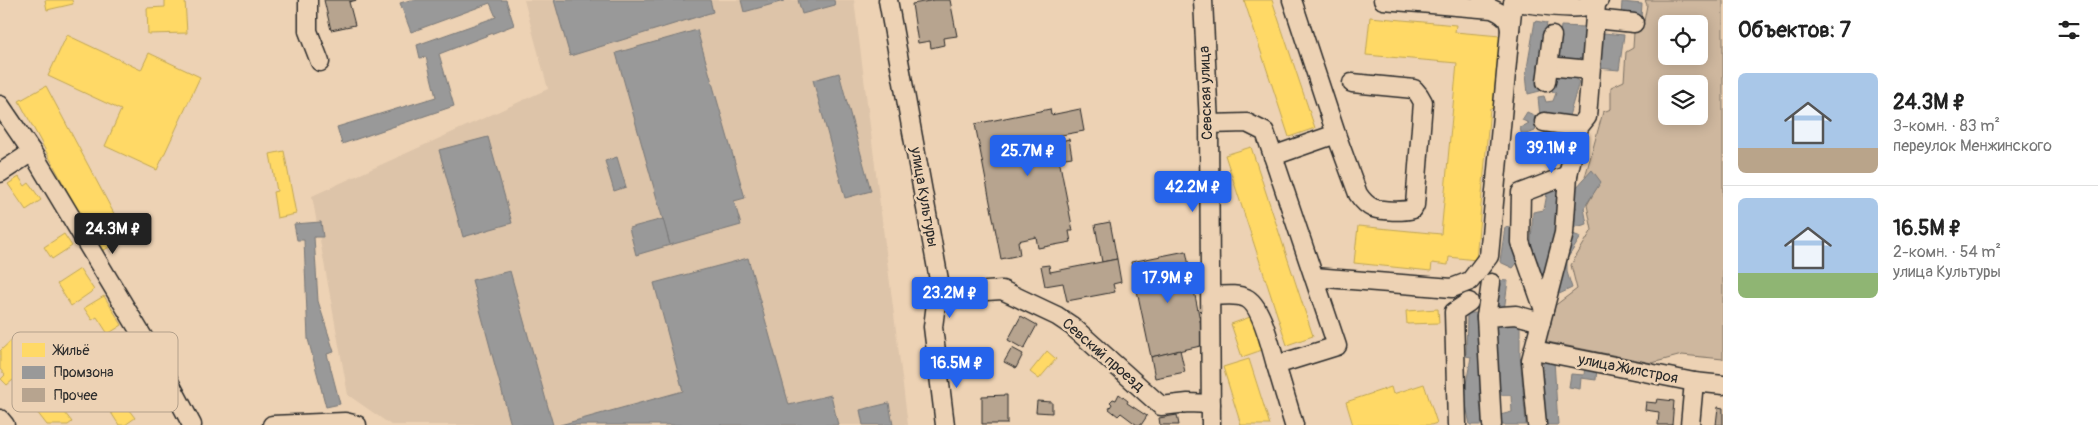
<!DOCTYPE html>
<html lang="ru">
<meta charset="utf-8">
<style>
:root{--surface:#fff;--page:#f6f6f6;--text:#222;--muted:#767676;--line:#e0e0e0;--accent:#2563eb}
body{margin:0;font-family:Pangolin,sans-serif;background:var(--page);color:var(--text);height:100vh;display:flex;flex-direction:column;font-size:19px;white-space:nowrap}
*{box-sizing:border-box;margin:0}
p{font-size:16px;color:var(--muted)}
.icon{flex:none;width:28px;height:28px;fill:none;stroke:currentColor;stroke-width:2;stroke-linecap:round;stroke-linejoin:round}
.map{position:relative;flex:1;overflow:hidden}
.details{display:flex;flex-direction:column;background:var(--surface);width:375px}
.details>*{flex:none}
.tools{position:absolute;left:1658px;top:15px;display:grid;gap:10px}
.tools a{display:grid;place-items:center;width:50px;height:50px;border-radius:8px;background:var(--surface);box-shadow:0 2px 12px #0003;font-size:25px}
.price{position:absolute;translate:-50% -42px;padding:0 11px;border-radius:5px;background:var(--accent);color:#fff;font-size:16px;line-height:32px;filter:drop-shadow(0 1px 2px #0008)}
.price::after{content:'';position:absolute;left:50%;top:30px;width:15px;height:11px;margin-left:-8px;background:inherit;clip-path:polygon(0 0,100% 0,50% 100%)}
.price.current{background:#222;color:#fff}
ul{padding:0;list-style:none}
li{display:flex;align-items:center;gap:15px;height:125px;padding:0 15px}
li+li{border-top:1px solid var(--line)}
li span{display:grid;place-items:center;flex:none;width:140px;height:100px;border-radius:8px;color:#555}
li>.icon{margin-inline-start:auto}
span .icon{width:60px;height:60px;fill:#fffc;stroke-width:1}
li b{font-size:21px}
h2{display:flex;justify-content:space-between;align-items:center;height:60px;padding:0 15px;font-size:21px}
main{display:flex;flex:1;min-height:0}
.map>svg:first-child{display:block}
</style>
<main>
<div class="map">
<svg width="1723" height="425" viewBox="0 0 1723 425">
<rect width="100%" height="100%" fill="#edd2b4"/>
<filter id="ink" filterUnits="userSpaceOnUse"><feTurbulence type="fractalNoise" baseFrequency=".02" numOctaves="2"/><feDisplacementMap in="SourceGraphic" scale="10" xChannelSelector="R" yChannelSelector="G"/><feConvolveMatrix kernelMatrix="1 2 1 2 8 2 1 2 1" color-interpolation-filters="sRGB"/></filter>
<g filter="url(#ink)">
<polygon fill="#ddc4a9" points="524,0 854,0 908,425 391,425 348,395 312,196 548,89"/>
<path fill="#ceb79e" stroke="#7c7164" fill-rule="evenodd" d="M 1645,0 L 1723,0 L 1723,359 L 1682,355 L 1652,363 L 1543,341 L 1553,307 L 1577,289 L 1571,265 L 1592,230 L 1587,205 L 1596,189 L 1585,177 L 1603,112 L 1611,109 L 1611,87 L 1624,81 L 1626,52 L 1633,48 L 1634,32 L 1644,21 L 1647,5 ZM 1666,24 L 1699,24 L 1699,56 L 1666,56 ZM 1666,84 L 1699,84 L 1699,116 L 1666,116 Z"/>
<g fill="#ffd966" stroke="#bfa554">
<polygon points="45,0 72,0 73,4 47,10"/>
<polygon points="165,0 185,0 187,33 148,34 147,8 165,7"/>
<polygon points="1244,0 1272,0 1315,128 1289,137"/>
<polygon points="1370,17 1456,25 1455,32 1500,36 1493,109 1490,108 1476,260 1449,257 1448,265 1432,263 1431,271 1354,263 1358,226 1441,234 1457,63 1366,55"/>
<polygon points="67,35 141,70 149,53 200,77 157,170 105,146 121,110 48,76"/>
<polygon points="46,86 127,238 100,252 19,101"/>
<polygon points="1251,147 1313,336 1287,345 1225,155"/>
<polygon points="284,151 296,214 277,218 273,192 277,191 270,154"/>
<polygon points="19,177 25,186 29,183 41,200 26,210 8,184"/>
<polygon points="64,234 72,246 52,259 44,247"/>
<polygon points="80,269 94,290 71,306 57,284"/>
<polygon points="104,296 122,325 108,334 97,317 92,320 84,308"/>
<polygon points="1438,309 1439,323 1407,324 1406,311"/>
<polygon points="1253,316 1265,349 1242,357 1231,324"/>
<polygon points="18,334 32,350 25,356 36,367 32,371 43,383 28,397 13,380 7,385 1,379 5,375 0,369 0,351"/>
<polygon points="1047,351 1056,359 1039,379 1030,372"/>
<polygon points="1249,359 1270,425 1241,425 1223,367"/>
<polygon points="1424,384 1437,423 1431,425 1353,425 1346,402 1391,387 1393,394"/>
<polygon points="54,399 72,422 68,425 47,425 37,412"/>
<polygon points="123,402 135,418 125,425 119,425 110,411"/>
</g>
<g fill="#999" stroke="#787878">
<polygon points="410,0 506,0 514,25 439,54 454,106 342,144 337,127 436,97 426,57 420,58 417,45 496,17 490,3 411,32 400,3"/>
<polygon points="554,0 710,0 713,12 570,56"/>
<polygon points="741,0 784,0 784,1 744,12"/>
<polygon points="798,0 834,0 835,5 802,14"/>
<polygon points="1622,2 1642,4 1641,18 1621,16"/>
<polygon points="1535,21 1547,23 1536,82 1540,91 1528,94 1526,74"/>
<polygon points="1561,26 1584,27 1583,65 1556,63"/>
<polygon points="697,30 745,198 734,201 741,225 670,245 616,53"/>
<polygon points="1603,33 1624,35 1619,70 1598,68"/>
<polygon points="1557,72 1570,74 1579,82 1569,116 1540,117 1538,97 1544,96 1546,102 1553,101 1556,93 1552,91"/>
<polygon points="839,73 871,191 845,198 813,80"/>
<polygon points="1527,112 1538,117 1535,131 1522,136 1520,128 1529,123 1522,120"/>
<polygon points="1546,127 1571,135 1563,160 1539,152"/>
<polygon points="488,137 512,223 463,237 439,150"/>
<polygon points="617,157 626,187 614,191 605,161"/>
<polygon points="1592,170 1601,182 1584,208 1587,224 1572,228 1570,208 1577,208 1568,197"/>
<polygon points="1548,188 1561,191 1562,208 1557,208 1557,243 1547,279 1535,276 1538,261 1532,258 1533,249 1531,242 1533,212 1544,210"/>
<polygon points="663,219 670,245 636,255 629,228"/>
<polygon points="321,222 323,237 314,237 318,301 334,352 327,354 340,404 326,407 308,339 304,240 297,240 294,224"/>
<polygon points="1505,227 1514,229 1512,250 1522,257 1513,268 1500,262"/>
<polygon points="1570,233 1581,237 1567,259 1567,272 1572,288 1557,295 1555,284 1560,283 1558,274"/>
<polygon points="748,258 789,405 831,395 838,425 560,425 683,391 654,283"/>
<polygon points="510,271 553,425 511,425 472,280"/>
<polygon points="1496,280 1508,281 1504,311 1492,309"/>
<polygon points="1467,313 1478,313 1481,358 1480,403 1483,425 1470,425 1464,395 1471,357 1466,356"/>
<polygon points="1520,319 1520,355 1526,425 1501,425 1500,415 1512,412 1511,395 1500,395 1495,348 1496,321"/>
<polygon points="1543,358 1554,360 1558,425 1545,425 1543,407"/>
<polygon points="1585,366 1597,367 1596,380 1581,378 1580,389 1569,387 1571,374 1584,375"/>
<polygon points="889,403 893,425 863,425 860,410"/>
</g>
<g fill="#b7a48f" stroke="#2b2b2b">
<polygon points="324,0 357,0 349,2 355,25 331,30"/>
<polygon points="935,0 950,0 957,36 943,38 944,45 931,48 930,41 918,43 912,4"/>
<polygon points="1050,109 1051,115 1080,109 1084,131 1056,136 1057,142 1069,139 1072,157 1059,159 1073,231 1069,231 1071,242 1038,248 1036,237 1018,241 1020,255 1001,259 975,124"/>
<polygon points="1110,222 1117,259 1102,262 1095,225"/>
<polygon points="1186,251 1205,345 1151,357 1131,262"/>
<polygon points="1117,259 1121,282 1113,284 1115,292 1067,301 1063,283 1045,286 1041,266 1049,265 1050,272"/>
<polygon points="1021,316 1037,325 1024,349 1008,340"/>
<polygon points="1012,348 1023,354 1016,368 1004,362"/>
<polygon points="1180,350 1185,372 1155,378 1151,357"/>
<polygon points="1119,394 1128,401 1127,403 1147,416 1141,425 1137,425 1121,413 1118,416 1109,409 1112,404 1110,402 1113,399 1116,400"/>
<polygon points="1007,395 1007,424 982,424 982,396"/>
<polygon points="1657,399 1674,401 1672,425 1658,425 1659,412 1645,410 1646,402 1656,403"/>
<polygon points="1037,401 1052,402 1052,413 1036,412"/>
<polygon points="1718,407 1723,408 1723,425 1716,425"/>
<polygon points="1177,415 1179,425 1160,425 1159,418"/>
</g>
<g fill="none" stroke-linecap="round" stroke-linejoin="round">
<defs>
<g id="minor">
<polyline points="308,0 308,31 320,62"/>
<polyline points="888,0 939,280 933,327 945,425"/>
<polyline points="1203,0 1209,124 1211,425"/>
<polyline points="1595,19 1634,23"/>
<path d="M 1510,30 L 1513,2 C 1532,3 1587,15 1599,0"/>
<polyline points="1548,66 1590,70"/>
<polyline points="1546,82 1552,36"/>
<polyline points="0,105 32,152 164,372 192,425"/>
<polyline points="1544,122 1579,127"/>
<path d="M 1209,124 L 1247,123 L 1265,132 L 1337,346 L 1276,365 C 1271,349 1262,305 1246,298 C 1236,293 1222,296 1211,296"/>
<path d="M 1336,134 L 1358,194 C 1362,200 1366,205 1373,208 C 1383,211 1402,212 1413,209 L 1415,205 L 1423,102 L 1419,95 L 1414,89 L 1352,83"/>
<polyline points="1273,156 1336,134 1292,0"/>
<polyline points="0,173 32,152"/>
<path d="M 1314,277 L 1452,288 L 1470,281 L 1489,256 L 1510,30 C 1509,18 1504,14 1492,9 L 1383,0"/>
<polyline points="936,302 986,291 1002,290 1057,316 1072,326 1161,406 1188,403 1211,404"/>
<polyline points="1544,310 1520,242 1521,193 1568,175"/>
<polyline points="1486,317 1491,283"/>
<polyline points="1534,350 1694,382 1723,385"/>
<polyline points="1276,365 1294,425"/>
<polyline points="0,419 5,425"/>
<polyline points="272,425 345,422 357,425"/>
<polyline points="1457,425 1454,312 1469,302"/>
<polyline points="1492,425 1486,317 1516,315 1541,322"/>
<polyline points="1537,425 1531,360 1564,233 1568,175 1579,127 1587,117 1596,4"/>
<polyline points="1690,425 1694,382"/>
</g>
</defs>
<use href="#minor" stroke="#2b2b2b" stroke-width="21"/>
<use href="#minor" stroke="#edd2b4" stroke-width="18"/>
</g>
</g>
<g text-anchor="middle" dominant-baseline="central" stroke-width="5" stroke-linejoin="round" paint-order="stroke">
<g font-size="15" fill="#2b2b2b" stroke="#edd2b4">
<text transform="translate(1206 93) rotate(-92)">Севская улица</text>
<text transform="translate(924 197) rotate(80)">улица Культуры</text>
<text transform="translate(1103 355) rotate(41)">Севский проезд</text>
<text transform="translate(1628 369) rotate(11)">улица Жилстроя</text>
</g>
</g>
<rect x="12" y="332" width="166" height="80" rx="8" fill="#edd2b4" stroke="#b3a08b" stroke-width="1"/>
<rect x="22" y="343" width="23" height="14" fill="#ffd966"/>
<rect x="22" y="366" width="23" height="13" fill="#999"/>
<rect x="22" y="388" width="23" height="14" fill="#b7a48f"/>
<g font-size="14" fill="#2b2b2b">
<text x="54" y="355">Жильё</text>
<text x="54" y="377">Промзона</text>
<text x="54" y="400">Прочее</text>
</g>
</svg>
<div class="tools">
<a><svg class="icon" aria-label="locate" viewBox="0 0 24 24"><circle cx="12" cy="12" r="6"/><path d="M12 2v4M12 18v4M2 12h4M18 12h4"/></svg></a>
<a><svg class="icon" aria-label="layers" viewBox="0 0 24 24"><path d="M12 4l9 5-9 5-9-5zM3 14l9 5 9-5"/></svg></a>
</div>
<b class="price" style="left:1552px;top:174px">39.1M ₽</b>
<b class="price" style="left:1028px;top:177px">25.7M ₽</b>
<b class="price" style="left:1193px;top:213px">42.2M ₽</b>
<b class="price current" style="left:113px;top:255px">24.3M ₽</b>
<b class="price" style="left:1168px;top:304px">17.9M ₽</b>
<b class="price" style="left:950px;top:319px">23.2M ₽</b>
<b class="price" style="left:957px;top:389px">16.5M ₽</b>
</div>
<section class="details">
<h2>Объектов: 7<svg class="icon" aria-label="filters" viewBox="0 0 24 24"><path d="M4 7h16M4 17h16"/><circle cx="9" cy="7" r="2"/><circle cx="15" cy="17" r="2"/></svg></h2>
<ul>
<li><span style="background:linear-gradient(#a9c7e8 75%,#b9a48a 0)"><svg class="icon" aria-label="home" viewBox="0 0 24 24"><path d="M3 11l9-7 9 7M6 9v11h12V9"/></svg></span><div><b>24.3M ₽</b><p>3-комн. · 83 m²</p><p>переулок Менжинского</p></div></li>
<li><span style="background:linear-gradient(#a9c7e8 75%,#8fb573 0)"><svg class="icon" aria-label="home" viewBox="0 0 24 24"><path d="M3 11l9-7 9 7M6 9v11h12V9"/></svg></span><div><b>16.5M ₽</b><p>2-комн. · 54 m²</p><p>улица Культуры</p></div></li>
</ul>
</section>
</main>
